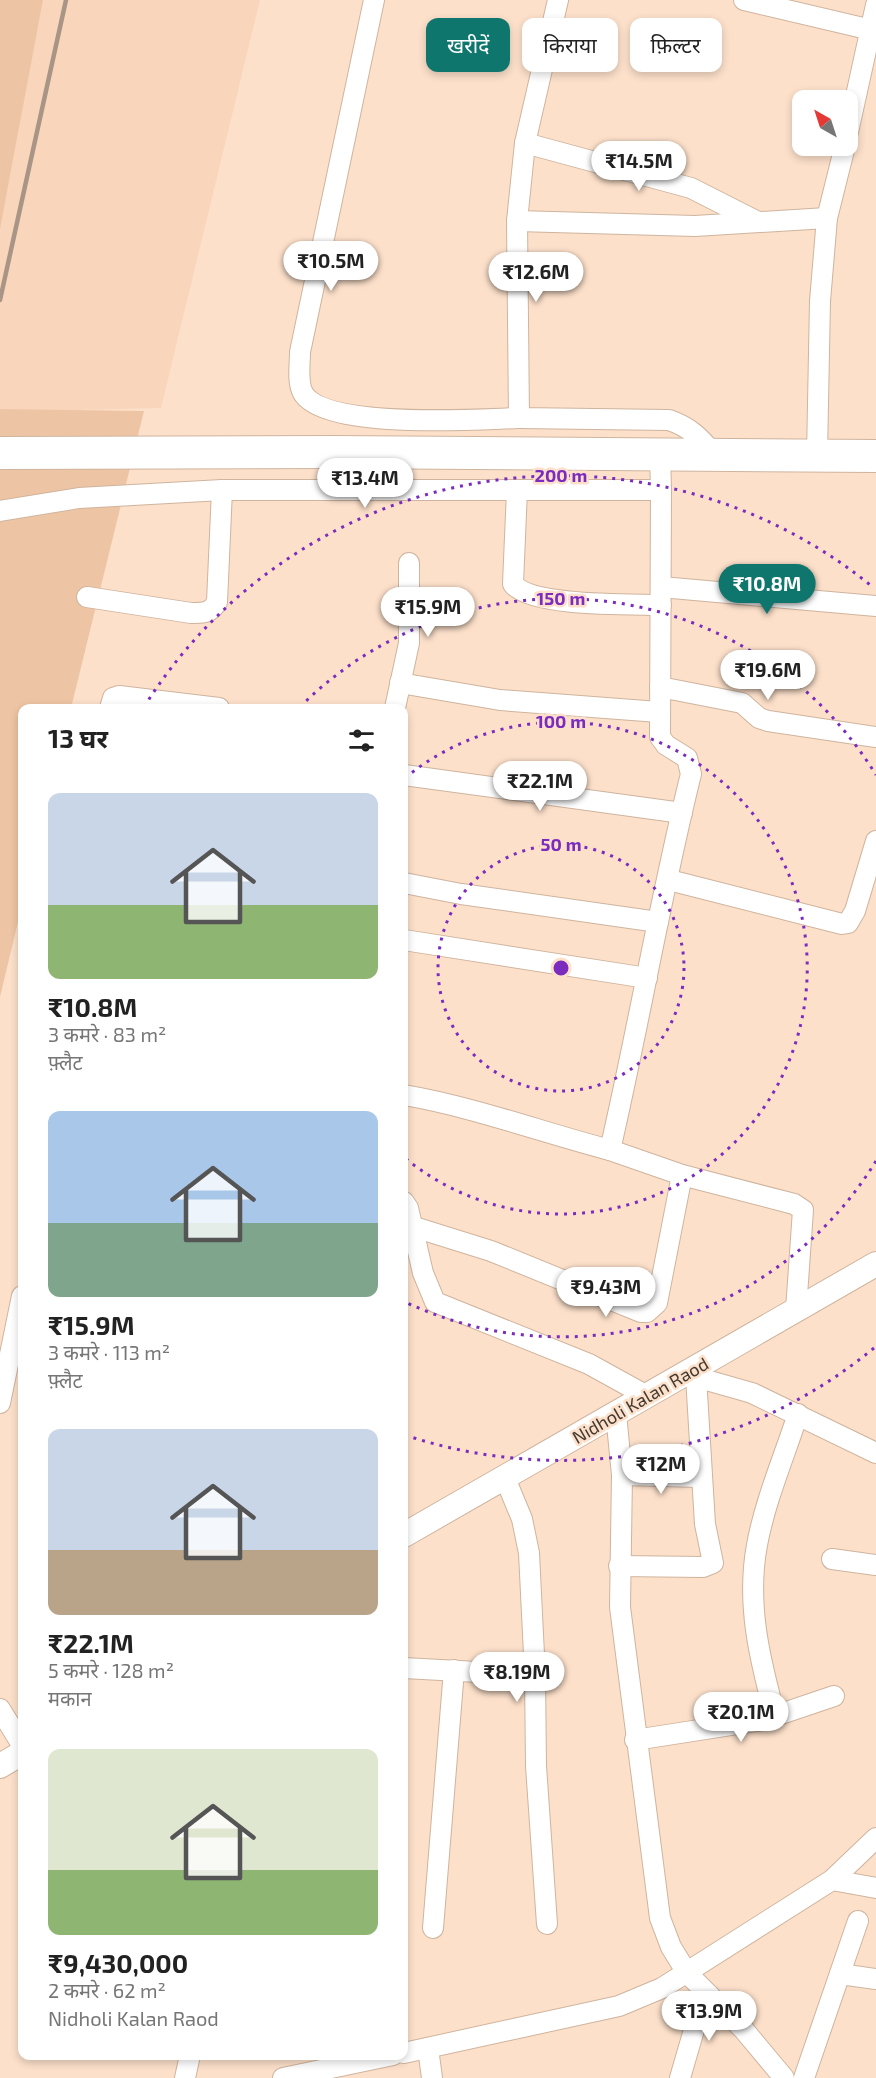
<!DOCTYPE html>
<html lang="hi">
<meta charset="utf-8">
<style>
:root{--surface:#fff;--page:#f2f2f2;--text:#222;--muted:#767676;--accent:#0f766e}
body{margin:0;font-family:"Exo 2","Noto Sans Devanagari",sans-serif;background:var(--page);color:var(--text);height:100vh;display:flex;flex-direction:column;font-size:22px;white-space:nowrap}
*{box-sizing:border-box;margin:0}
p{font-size:20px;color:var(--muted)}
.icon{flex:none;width:33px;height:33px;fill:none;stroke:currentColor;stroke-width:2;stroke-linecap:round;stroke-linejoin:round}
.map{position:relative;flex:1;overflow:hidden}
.panel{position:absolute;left:18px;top:704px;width:390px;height:1356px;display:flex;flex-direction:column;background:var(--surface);border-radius:12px;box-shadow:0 3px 9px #0003}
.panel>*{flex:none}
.hud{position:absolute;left:426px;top:18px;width:360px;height:54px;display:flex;gap:12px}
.needle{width:39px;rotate:321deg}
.buttons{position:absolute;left:792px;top:90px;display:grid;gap:12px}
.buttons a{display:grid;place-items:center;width:66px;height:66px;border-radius:12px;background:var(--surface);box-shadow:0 3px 9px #0003;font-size:30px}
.price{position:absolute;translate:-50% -51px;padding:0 14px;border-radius:21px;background:#fff;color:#222;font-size:20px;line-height:39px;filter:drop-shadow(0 2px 3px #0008)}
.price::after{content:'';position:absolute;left:50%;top:36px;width:18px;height:14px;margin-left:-9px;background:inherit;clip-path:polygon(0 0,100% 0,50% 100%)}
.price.active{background:var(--accent);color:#fff}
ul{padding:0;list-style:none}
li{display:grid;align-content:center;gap:12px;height:318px;padding:0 30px}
li span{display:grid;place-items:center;height:186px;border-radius:12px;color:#555}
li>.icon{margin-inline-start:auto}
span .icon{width:108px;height:108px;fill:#fffc;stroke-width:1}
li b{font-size:26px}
h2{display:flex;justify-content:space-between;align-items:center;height:72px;padding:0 30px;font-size:26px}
.chip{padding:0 21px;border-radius:12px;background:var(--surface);box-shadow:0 3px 9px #0003;font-size:21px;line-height:54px}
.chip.active{background:var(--accent);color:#fff}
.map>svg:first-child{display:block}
</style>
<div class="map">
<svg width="876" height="2078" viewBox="0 0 876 2078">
<rect width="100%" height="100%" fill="#fce0ca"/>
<polygon fill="#f9d6bb" points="17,0 260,0 161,408 0,412 0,87"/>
<g fill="#eec5a4">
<polygon points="0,0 43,0 0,229"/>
<polygon points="0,409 144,411 71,708 22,708 22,905 0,997"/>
</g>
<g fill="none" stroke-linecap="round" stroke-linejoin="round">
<defs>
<g id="minor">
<path d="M 374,0 L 300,352 C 300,365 297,382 303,393 C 324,430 478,419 519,418"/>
<path d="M 558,0 L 525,143 L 517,221 L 519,418 L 669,420 C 690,427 700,438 714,454"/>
<polyline points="744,0 876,31"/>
<polyline points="848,132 876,5"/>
<polyline points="525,143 691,188 758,222"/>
<polyline points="517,221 695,226 827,218"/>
<polyline points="817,455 820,301 827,218 845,146"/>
<path d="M 517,490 L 513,584 C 531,607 630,604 661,605"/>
<path d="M 661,490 L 660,737 L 666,745 L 687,758 L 691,774 C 660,898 639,1025 610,1150 L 682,1175 L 794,1204 L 803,1210 L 796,1310"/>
<polyline points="0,511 79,498 222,490 661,490 660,453"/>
<polyline points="661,587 876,606"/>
<path d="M 87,597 L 191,613 C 203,613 210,614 217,602 L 222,490"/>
<polyline points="400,683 500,700 659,712"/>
<polyline points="660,687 742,703 759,718 768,721 876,737"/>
<polyline points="110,708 113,698 119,696 219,708"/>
<polyline points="395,708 409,643 409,563"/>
<polyline points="404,775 682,813"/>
<polyline points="669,880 842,924 848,923 855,911 876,841"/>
<polyline points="404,883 461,894 658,922"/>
<polyline points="404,940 647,978"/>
<path d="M 404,1095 C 474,1107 541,1132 610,1150"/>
<polyline points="404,1202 408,1208 423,1273 435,1302 589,1364 647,1396"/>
<polyline points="411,1226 491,1251 641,1312 647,1312 657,1303 682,1175"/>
<polyline points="685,1374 752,1393 876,1453"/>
<polyline points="0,1403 22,1296"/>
<polyline points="616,1414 622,1475 620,1607 660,1918 671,1947 687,1973 744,2030 784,2078"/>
<polyline points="622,1475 701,1477"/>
<polyline points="505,1478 522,1519 529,1553 535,1675 536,1766 547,1924"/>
<polyline points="832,1559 876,1565"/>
<polyline points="619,1566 703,1567 713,1563 705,1524 696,1377"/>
<polyline points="404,1668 535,1675"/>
<polyline points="0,1709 22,1745"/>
<path d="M 775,1716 C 760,1660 746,1604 757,1545 C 765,1501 784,1457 798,1414"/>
<polyline points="635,1740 763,1720 834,1696"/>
<polyline points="832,1880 876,1888"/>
<polyline points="433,1928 454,1670"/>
<polyline points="840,1974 876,1979"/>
<polyline points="428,2048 432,2078"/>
<polyline points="404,2053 619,2006 662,1988 832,1880 876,1838"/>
<polyline points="185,2078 190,2055"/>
<polyline points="283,2078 393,2055"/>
<polyline points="680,2078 696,2023 709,1995"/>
<polyline points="804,2078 858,1921"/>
</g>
<g id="tertiary">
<polyline points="404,1535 876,1264"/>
<polyline points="0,1766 22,1753"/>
</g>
<polyline id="primary" points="0,453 333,452 876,456"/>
</defs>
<use href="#minor" stroke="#cfb49e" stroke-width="22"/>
<use href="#tertiary" stroke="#cfb49e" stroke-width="26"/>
<use href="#primary" stroke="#cfb49e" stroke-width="34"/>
<use href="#minor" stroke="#fff" stroke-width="20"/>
<use href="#tertiary" stroke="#fff" stroke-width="24"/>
<use href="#primary" stroke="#fff" stroke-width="32"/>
<polyline stroke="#a99585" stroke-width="4.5" points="0,300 66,0"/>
</g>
<g fill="none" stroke="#7b2cbf" stroke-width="3" stroke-dasharray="3 6">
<circle cx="561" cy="968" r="123"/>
<path d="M405 778A246 246 0 1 1 405 1158"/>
<path d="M876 1161A369 369 0 0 1 405 1302M300 707A369 369 0 0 1 876 775"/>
<path d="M874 1348A492 492 0 0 1 405 1435M144 707A492 492 0 0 1 874 588"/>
</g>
<g text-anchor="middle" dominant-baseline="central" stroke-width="5" stroke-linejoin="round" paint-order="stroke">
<g font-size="18" fill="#443930" stroke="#fce0ca">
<text transform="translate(640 1400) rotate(-30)">Nidholi Kalan Raod</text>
</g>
</g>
<circle cx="561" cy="968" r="9" fill="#7b2cbf" stroke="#fce0ca" stroke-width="3"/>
<g font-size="18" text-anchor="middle" font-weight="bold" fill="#7b2cbf" stroke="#fce0ca" stroke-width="5" stroke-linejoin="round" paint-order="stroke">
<text x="561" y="482">200 m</text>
<text x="561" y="605">150 m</text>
<text x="561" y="728">100 m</text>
<text x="561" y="851">50 m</text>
</g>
</svg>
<div class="buttons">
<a><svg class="needle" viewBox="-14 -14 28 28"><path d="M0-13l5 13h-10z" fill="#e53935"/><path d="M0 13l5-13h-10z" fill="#767676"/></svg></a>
</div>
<b class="price" style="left:639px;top:192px">₹14.5M</b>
<b class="price" style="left:331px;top:292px">₹10.5M</b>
<b class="price" style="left:536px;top:303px">₹12.6M</b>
<b class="price" style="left:365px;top:509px">₹13.4M</b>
<b class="price active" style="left:767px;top:615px">₹10.8M</b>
<b class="price" style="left:428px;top:638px">₹15.9M</b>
<b class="price" style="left:768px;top:701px">₹19.6M</b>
<b class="price" style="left:540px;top:812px">₹22.1M</b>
<b class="price" style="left:606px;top:1318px">₹9.43M</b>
<b class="price" style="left:661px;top:1495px">₹12M</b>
<b class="price" style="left:517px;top:1703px">₹8.19M</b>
<b class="price" style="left:741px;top:1743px">₹20.1M</b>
<b class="price" style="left:709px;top:2042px">₹13.9M</b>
<div class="hud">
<a class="chip active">खरीदें</a>
<a class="chip">किराया</a>
<a class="chip">फ़िल्टर</a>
</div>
<section class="panel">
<h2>13 घर<svg class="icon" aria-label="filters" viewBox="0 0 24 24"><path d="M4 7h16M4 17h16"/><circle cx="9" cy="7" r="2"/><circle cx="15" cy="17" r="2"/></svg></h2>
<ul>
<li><span style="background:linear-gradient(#c9d6e8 60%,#8fb573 0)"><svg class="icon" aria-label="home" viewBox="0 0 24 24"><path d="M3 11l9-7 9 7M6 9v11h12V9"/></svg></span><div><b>₹10.8M</b><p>3 कमरे · 83 m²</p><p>फ़्लैट</p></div></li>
<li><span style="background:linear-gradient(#a9c7e8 60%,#7fa58c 0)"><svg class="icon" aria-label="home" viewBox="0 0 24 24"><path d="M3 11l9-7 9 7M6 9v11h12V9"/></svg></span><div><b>₹15.9M</b><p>3 कमरे · 113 m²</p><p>फ़्लैट</p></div></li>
<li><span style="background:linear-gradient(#c9d6e8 65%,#b9a48a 0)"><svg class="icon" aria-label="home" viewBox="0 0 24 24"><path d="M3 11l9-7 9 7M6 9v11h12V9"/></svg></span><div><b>₹22.1M</b><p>5 कमरे · 128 m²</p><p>मकान</p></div></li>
<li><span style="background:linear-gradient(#dfe7d0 65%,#8fb573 0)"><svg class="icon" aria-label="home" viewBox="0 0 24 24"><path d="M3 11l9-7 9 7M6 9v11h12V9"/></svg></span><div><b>₹9,430,000</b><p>2 कमरे · 62 m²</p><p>Nidholi Kalan Raod</p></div></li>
</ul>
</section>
</div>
